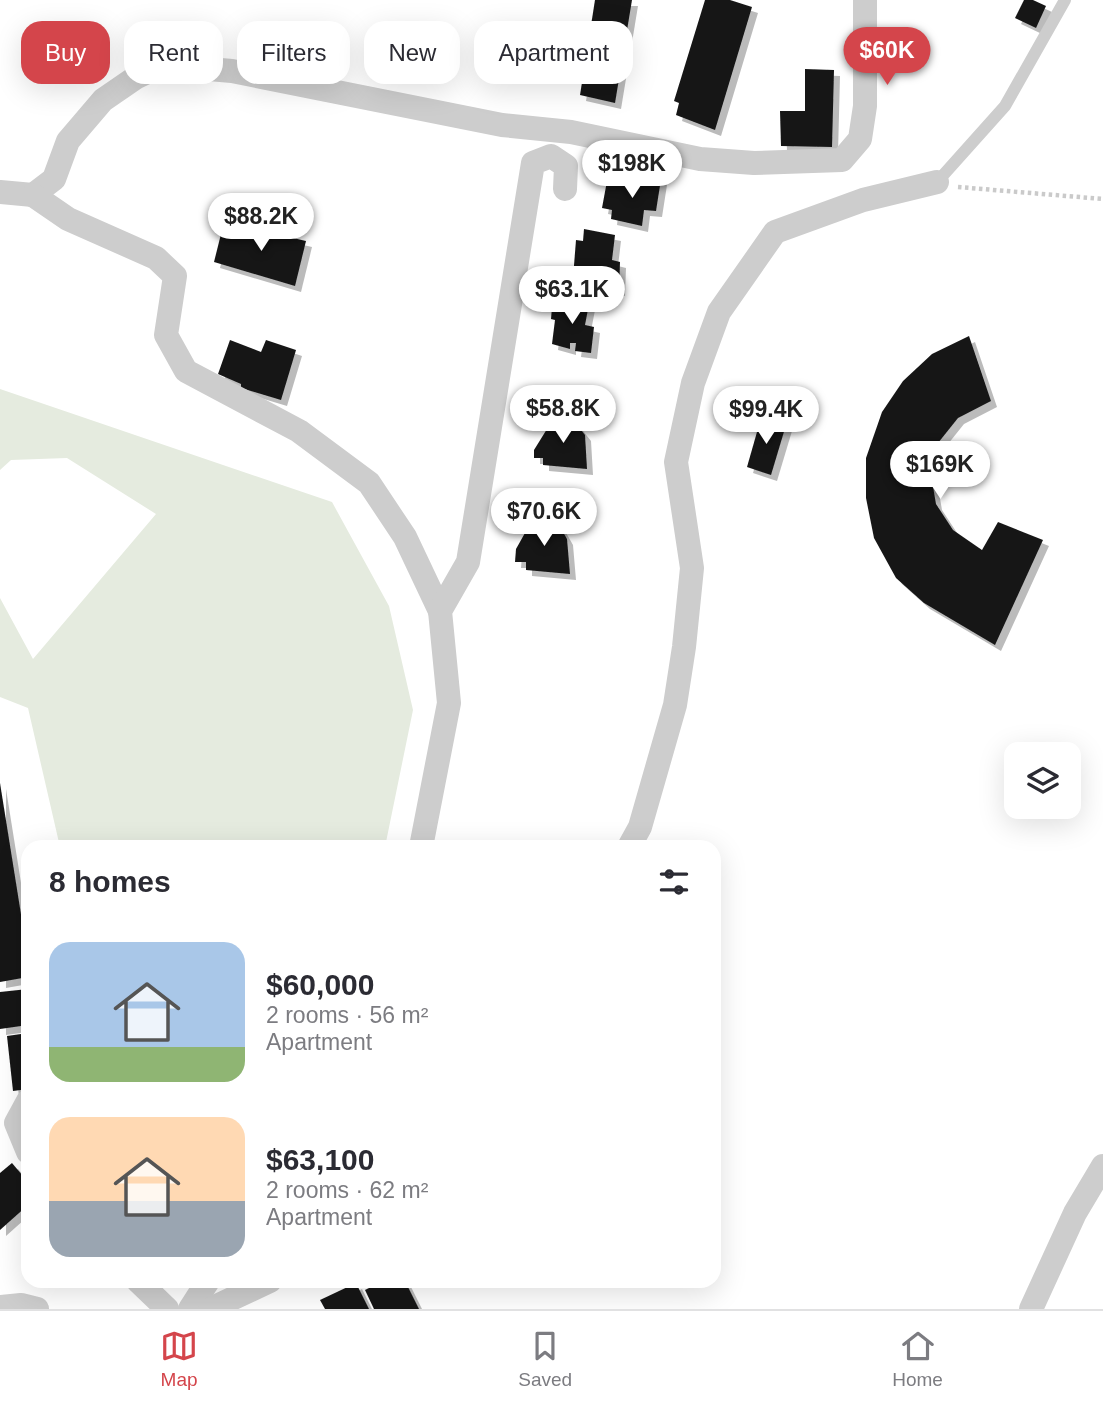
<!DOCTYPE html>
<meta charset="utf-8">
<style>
:root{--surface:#fff;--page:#f2f2f3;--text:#2b2b33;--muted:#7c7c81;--line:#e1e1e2;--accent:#d4454b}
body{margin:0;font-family:Arial,sans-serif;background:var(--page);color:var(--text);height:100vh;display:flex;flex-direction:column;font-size:26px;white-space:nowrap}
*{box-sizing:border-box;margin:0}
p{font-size:23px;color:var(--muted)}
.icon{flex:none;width:38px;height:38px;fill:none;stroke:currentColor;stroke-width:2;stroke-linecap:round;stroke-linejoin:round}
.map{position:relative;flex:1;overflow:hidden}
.sheet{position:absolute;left:21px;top:840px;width:700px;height:448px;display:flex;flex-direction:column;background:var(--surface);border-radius:21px;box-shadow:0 7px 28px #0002}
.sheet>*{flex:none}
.top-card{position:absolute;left:21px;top:21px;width:700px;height:63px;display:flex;gap:14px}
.fabs{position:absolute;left:1004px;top:742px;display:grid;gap:14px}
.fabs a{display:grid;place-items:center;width:77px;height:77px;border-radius:14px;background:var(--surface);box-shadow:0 7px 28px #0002;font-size:35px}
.price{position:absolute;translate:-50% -60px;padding:0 16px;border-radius:24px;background:#fff;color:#222;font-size:23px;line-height:46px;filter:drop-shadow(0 2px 4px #0008)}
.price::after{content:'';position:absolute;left:50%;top:42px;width:21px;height:16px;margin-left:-10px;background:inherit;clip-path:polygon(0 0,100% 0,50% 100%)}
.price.active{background:var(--accent);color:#fff}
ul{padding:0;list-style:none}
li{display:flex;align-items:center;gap:21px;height:175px;padding:0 28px}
li span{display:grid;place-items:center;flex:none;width:196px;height:140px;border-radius:21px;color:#555}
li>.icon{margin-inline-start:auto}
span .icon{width:84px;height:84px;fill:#fffc;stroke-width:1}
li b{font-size:30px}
h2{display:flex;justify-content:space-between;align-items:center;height:84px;padding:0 28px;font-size:30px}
.pill{padding:0 24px;border-radius:21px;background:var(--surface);box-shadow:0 7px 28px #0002;font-size:24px;line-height:63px}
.pill.active{background:var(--accent);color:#fff}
.tab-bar{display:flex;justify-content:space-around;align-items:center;height:98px;border-top:2px solid var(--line);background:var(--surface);font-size:19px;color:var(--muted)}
.tab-bar a{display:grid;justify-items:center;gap:4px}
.tab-bar .active{color:var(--accent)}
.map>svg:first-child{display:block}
</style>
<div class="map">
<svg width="1103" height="1309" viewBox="0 0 1103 1309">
<defs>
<filter id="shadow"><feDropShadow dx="6" dy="6" stdDeviation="0" flood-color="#0004"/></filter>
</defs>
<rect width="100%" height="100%" fill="#fff"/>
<polygon fill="#e5ebdf" points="0,389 332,502 389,606 413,710 385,847 60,847 28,708 0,697 0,598 33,659 156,514 67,458 11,460 0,470"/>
<g fill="#171717" filter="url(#shadow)">
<polygon points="595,0 632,0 615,103 580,95"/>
<polygon points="705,0 730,0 752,7 715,130 676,115 679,103 674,101"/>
<polygon points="1024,0 1033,0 1046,6 1036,28 1015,18"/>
<polygon points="805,69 834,70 832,147 781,146 780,111 805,111"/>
<polygon points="640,175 661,179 656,211 644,210 642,226 611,219 612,210 602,208 607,181 638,187"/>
<polygon points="224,222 306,241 295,286 214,262"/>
<polygon points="584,229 615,235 612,260 620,262 619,290 599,285 599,278 594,277 593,282 573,278 576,240 583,241"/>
<polygon points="559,297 589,304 585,325 594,327 591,353 575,351 576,343 570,343 570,349 552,344 555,320 551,319 552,307 558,307"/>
<polygon points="969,336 991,401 958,418 938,443 931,475 936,504 953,530 982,550 998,522 1043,540 995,645 924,603 896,578 874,538 866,498 866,458 882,412 903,381 932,354"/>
<polygon points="230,340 261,352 266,340 296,350 281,400 241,388 241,384 218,374"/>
<polygon points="562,418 573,420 585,435 587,469 543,465 543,458 534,458 534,450 547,429 548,420"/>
<polygon points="761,418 786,425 771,475 747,467"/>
<polygon points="547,519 559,525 567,539 570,574 526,570 526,562 515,562 516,549 530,524"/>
<polygon points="0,783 28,958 28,977 0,982"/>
<polygon points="28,989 28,1025 0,1029 0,992"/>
<polygon points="28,1033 28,1089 13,1091 7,1036"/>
<polygon points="12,1163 28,1182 28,1205 0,1230 0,1173"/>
<polygon points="383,1281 405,1281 419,1309 374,1309 365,1290"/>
<polygon points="356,1283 369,1309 325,1309 320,1300"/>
</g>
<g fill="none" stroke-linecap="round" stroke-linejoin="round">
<polyline stroke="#cacaca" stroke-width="4.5" stroke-dasharray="3.5 3.5" stroke-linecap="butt" points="958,187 1103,199"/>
<polyline stroke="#cdcdcd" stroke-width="12" points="937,182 1005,106 1065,0"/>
<g stroke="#cdcdcd" stroke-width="24">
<polyline points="0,192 33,195 54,179 68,141 103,100 135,78 162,65 232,71 502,125 571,132 700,159 754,163 842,160 860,139 865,106 865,0"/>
<polyline points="33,195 68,219 156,258 175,276 166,335 186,371 299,431 369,483 405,537 440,611"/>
<polyline points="421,847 449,703 440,611 468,562 533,163 551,156 566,166 565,189"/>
<polyline points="629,847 640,827 675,705 684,647 692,568 676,462 693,383 719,312 775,232 863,200 937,182"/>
<polyline points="28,1101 16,1123 28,1152"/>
<polyline points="138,1281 167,1309"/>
<polyline points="0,1307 21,1305 37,1309"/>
<polyline points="190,1309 208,1281"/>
<polyline points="210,1309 270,1281"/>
<polyline points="1031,1309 1075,1213 1103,1166"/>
</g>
</g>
</svg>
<div class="fabs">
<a><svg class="icon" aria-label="layers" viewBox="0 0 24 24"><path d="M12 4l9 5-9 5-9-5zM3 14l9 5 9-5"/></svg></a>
</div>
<b class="price active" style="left:887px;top:87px">$60K</b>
<b class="price" style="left:632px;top:200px">$198K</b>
<b class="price" style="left:261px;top:253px">$88.2K</b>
<b class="price" style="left:572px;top:326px">$63.1K</b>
<b class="price" style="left:563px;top:445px">$58.8K</b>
<b class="price" style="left:766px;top:446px">$99.4K</b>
<b class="price" style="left:940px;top:501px">$169K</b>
<b class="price" style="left:544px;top:548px">$70.6K</b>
<div class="top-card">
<a class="pill active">Buy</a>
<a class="pill">Rent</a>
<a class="pill">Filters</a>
<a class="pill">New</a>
<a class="pill">Apartment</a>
</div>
<section class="sheet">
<h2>8 homes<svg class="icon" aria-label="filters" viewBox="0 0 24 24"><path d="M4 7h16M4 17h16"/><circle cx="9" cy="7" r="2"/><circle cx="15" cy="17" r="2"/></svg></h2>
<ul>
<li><span style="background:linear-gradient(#a9c7e8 75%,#8fb573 0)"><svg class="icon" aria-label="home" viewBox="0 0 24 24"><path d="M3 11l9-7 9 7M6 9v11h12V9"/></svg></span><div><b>$60,000</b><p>2 rooms · 56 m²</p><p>Apartment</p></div></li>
<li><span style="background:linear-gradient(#ffd9b3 60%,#9aa5b1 0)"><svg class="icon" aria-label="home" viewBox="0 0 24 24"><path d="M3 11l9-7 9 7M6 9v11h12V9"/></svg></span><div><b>$63,100</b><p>2 rooms · 62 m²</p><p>Apartment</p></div></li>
</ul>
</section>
</div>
<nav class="tab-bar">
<a class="active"><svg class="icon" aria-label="map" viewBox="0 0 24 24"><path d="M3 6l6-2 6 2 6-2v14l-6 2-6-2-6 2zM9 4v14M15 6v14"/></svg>Map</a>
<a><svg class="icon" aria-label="saved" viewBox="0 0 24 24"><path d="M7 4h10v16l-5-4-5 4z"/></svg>Saved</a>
<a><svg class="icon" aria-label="home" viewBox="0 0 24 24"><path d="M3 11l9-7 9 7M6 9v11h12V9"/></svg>Home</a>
</nav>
